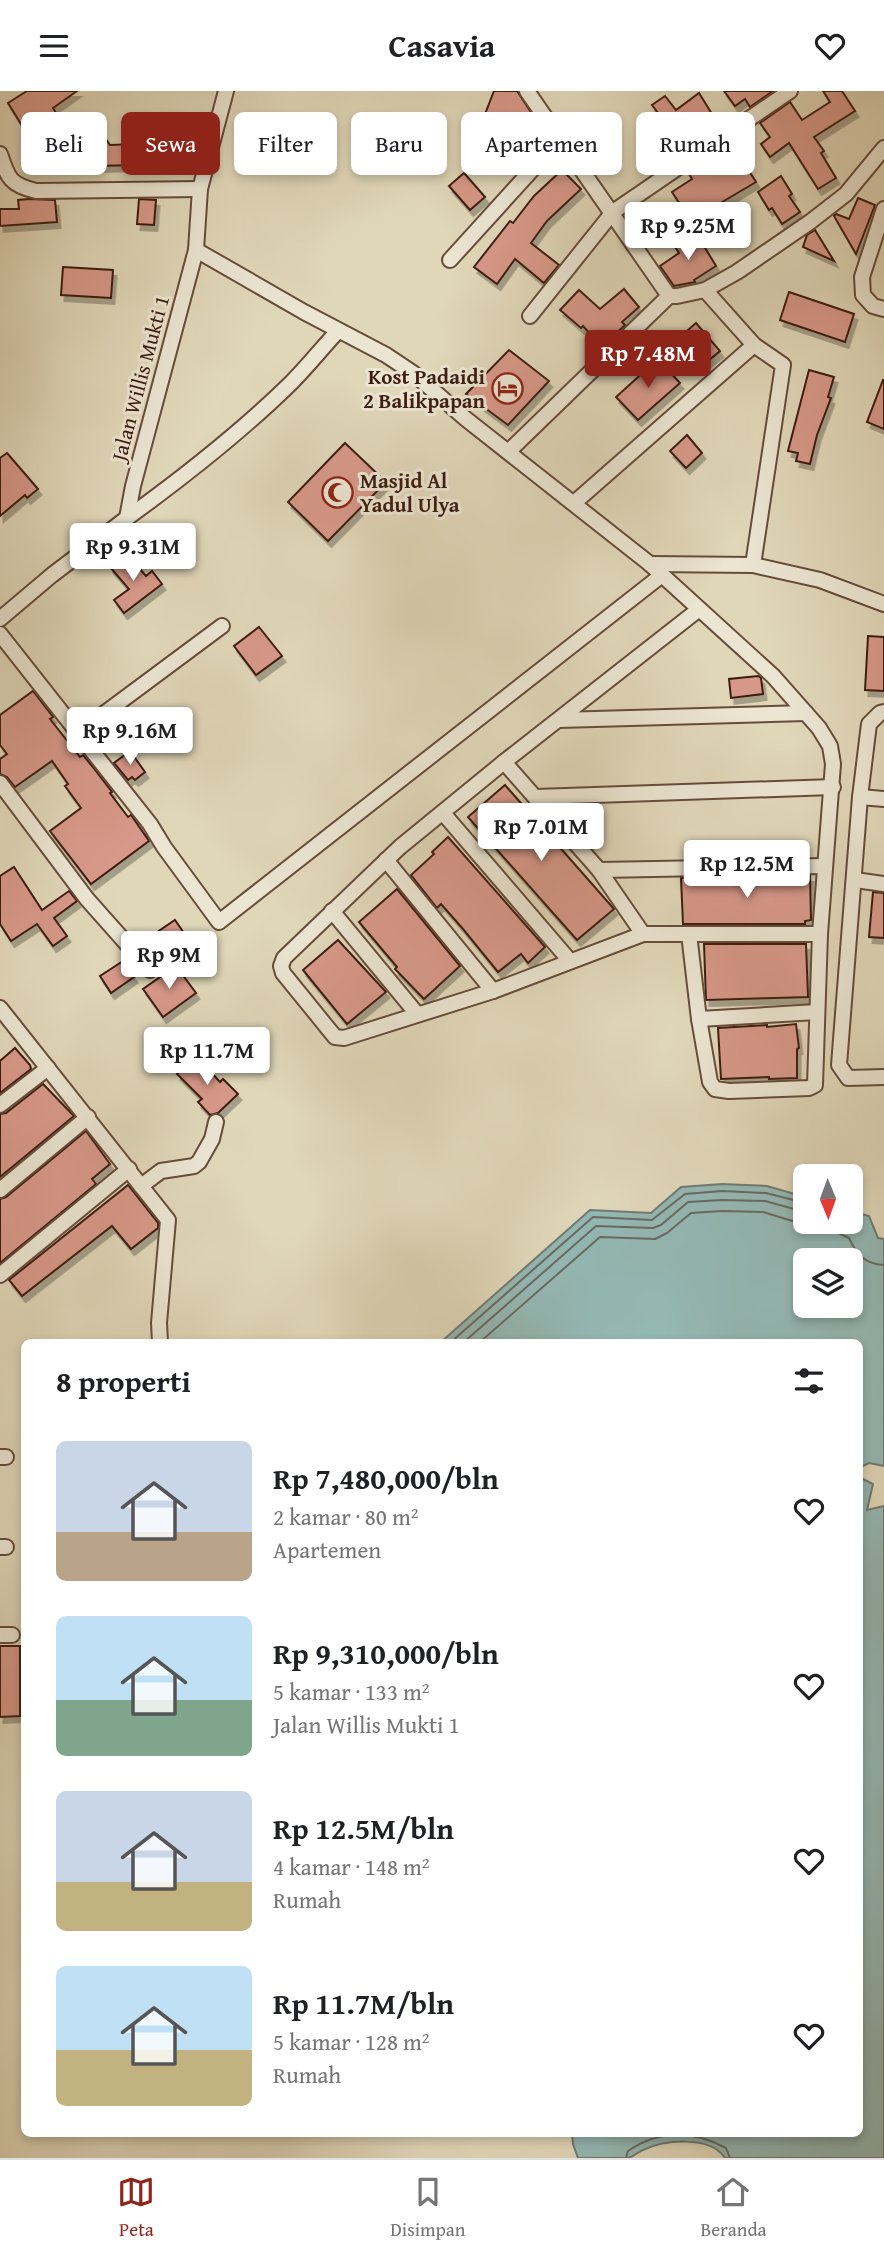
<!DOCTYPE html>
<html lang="id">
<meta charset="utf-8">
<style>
:root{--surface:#fff;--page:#f2f2f2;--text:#202124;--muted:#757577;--line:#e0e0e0;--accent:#8f2418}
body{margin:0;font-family:"Gentium Book Plus",serif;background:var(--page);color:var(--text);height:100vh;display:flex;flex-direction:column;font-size:26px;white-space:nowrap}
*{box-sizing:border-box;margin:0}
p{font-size:23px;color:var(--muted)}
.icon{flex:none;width:38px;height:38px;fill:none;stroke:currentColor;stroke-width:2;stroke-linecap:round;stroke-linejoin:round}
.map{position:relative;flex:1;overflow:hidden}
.sheet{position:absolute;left:21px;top:1248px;width:842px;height:798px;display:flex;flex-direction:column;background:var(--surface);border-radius:10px;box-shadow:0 4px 10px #0003}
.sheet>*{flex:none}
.hud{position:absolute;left:21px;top:21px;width:844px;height:63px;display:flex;gap:14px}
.needle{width:46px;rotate:179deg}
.controls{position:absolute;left:793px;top:1073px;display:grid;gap:14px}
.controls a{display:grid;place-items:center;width:70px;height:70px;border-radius:10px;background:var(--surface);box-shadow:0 4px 10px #0003;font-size:35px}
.price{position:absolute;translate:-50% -60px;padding:0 16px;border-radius:7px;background:#fff;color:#222;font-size:23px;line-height:46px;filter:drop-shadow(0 2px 4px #0008)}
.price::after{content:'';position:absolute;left:50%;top:42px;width:21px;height:16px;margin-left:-10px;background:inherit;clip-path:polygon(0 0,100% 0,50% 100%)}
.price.selected{background:var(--accent);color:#fff}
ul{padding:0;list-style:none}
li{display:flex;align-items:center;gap:21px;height:175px;padding:0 35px}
li span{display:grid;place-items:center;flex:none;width:196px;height:140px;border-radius:10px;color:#555}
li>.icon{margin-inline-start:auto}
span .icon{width:84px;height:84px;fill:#fffc;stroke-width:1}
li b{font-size:30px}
h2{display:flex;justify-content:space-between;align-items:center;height:84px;padding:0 35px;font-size:30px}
.tag{padding:0 24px;border-radius:10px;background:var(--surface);box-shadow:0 4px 10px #0003;font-size:24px;line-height:63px}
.tag.selected{background:var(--accent);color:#fff}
header{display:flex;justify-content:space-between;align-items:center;height:91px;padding:0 35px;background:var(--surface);font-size:32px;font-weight:700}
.menu{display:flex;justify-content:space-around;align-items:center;height:98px;border-top:2px solid var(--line);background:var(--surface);font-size:19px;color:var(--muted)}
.menu a{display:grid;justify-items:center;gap:4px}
.menu .selected{color:var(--accent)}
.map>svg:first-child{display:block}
</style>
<header><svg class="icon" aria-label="menu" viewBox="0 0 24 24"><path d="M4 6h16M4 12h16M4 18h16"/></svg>Casavia<svg class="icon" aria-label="heart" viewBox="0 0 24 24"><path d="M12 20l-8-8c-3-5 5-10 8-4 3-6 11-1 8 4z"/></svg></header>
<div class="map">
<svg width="884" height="2067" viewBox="0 0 884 2067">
<defs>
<filter id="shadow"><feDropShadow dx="3.5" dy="6" stdDeviation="0" flood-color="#0004"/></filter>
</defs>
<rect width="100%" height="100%" fill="#e0d7b9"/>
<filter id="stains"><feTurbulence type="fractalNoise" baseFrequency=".00286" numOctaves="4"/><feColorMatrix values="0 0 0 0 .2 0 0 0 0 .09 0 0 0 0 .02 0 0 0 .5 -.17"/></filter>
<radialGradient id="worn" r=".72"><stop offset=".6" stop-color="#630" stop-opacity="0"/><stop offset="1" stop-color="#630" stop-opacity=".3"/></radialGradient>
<g fill="#94b8b4" stroke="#727a73" stroke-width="2" fill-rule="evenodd">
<path d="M 722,1093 L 767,1095 L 805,1106 L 805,1130 L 850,1130 L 851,1120 L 869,1125 L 878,1147 L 884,1148 L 884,1375 L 869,1372 L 861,1376 L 859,1381 L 859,1251 L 441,1251 L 590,1119 L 651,1122 L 681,1096 ZM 805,1169 L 850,1169 L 850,1214 L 805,1214 Z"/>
<path d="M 859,1386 L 873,1393 L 867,1419 L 884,1415 L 884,2067 L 725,2067 C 710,2044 664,2049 643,2059 C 638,2061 633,2066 628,2067 C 613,2067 593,2067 578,2067 L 573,2053 L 572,2042 L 859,2042 Z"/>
</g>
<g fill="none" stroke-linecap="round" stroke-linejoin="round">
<g stroke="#696a62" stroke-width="2">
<path d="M 827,1130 L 836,1141 L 849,1147 C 857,1164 865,1173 884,1174"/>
<polyline points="451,1251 593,1126 652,1129 685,1103 722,1100 766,1102 805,1112"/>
<polyline points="464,1251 596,1135 653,1137 661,1134 688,1111 722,1109 765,1110 805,1121"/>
<polyline points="480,1251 600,1146 655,1148 667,1142 691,1122 722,1120 763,1121 799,1132 812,1130"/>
<path d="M 626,2067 L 628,2060 C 659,2038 694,2040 726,2057 L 730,2067"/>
</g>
</g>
<g fill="#d79889" stroke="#3e1d11" stroke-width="2" filter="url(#shadow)">
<polygon points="27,0 77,0 53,17 67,39 89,24 110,54 136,53 137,74 95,75 94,47 81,56 78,52 40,74 32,59 42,53 27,29 21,33 8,12"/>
<polygon points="494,0 517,0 548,47 518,80 471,59"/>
<polygon points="724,0 773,0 750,16 745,8 735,15"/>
<polygon points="823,0 842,0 855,20 814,46 824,60 821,62 836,87 818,98 789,52 770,66 761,53 770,46 760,32 790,11 802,29 830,11"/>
<polygon points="699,2 715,28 694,42 696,44 682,54 652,14 665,5 676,19"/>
<polygon points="173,51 189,51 189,74 173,75"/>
<polygon points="739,64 756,91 712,117 710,114 689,127 672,101 692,88 689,83 708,70 715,80"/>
<polygon points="562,79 581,98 547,130 531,152 559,174 544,192 515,168 497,193 474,176 510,130 513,132 534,105"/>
<polygon points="464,82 485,106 470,119 449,95"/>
<polygon points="781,85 792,103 789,105 800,121 782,133 772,117 769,119 758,101"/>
<polygon points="858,107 875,114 856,163 834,125 836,123 849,128"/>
<polygon points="29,108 55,109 57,131 0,135 0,118 19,118 18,109"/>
<polygon points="139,108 156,109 154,134 137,133"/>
<polygon points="815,139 834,170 803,156 807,144"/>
<polygon points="696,142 716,175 694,189 695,191 674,195 660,175 679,162 675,156"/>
<polygon points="63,176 113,179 111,207 61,204"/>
<polygon points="624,198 639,216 622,231 625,234 602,256 583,235 581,237 560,219 579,199 600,218"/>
<polygon points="789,201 854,223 845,251 780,229"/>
<polygon points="696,232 720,260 704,273 680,246"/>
<polygon points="509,259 549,290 508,334 466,303"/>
<polygon points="658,268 680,292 638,329 616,306"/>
<polygon points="809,279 834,286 828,306 831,307 817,344 810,373 796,370 798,362 788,360"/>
<polygon points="883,289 884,289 884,338 867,331"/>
<polygon points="687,344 702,362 686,377 670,360"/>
<polygon points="345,352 386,391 328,450 288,411"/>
<polygon points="7,362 38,398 27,407 25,404 0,425 0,367"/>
<polygon points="126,462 146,485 152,480 162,493 124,522 114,509 129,498 110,476"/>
<polygon points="259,536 282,565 256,584 234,555"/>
<polygon points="868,545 884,546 884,600 865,599"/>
<polygon points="758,585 761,587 763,603 731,607 729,588"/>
<polygon points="33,600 53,626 50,628 80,666 83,664 92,675 112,701 110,702 128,726 131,724 149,750 91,793 50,740 81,717 65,695 68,693 52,670 15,696 7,686 0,683 0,668 7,663 0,654 0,624"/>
<polygon points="130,660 145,681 135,689 132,686 128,689 114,672"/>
<polygon points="505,694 614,818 577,849 468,726"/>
<polygon points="448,746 545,856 528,872 521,863 498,881 463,838 441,813 437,817 411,784 434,763 432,761"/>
<polygon points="14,776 42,819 69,800 77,810 54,827 67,845 53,855 37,833 11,850 0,833 0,785"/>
<polygon points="810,785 811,829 805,830 805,833 683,833 681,787"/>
<polygon points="397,798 460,875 424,908 395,878 397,876 359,831"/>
<polygon points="873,801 884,802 884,847 869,846"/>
<polygon points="175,829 195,858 170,875 150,846"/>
<polygon points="338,849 386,901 347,933 303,879"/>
<polygon points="704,853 806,853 808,906 706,909"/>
<polygon points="123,870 134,886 111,902 100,885"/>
<polygon points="176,875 196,902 163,926 143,898"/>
<polygon points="796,933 799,957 797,958 797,987 769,988 769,986 721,988 718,937 767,934 767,936"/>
<polygon points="15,957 30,974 31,978 0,1002 0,970"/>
<polygon points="196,965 220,991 223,988 238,1003 218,1022 210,1024 198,1011 202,1008 177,983"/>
<polygon points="43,993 74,1025 0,1086 0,1023 6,1022"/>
<polygon points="86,1040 110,1073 92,1088 96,1093 0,1172 0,1108 6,1106"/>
<polygon points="128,1094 158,1132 158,1137 131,1158 112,1135 22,1205 9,1189"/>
<polygon points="0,1555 20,1555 20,1625 0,1626"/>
</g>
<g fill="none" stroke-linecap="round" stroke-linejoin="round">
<defs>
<g id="minor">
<polyline points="527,0 669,205"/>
<path d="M 0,63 C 8,87 10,94 36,100 L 200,98"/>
<polyline points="884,118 862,186 863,204 873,215 884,218"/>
<polyline points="196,159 304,221 386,264 413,282 466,328 650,473 773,585 819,637 830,655 833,673 820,843 815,994 809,997 729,1000 715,998 710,991 699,928 689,843"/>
<polyline points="450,169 560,48"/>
<polyline points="705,199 754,254 783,274 753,474"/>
<polyline points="530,225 613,121 790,0"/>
<polyline points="508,361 669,205 677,205 705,199 737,181 810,131 846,103 884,57"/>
<polyline points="574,412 754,254"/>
<path d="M 127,427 C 185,385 240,342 291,292 C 307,276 322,257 338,240"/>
<polyline points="650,473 753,474 820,489 884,513"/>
<polyline points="0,528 52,484 127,427 133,395 196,159 200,98 226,0"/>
<polyline points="0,543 78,642 222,535"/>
<polyline points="884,621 880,622 869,633 860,706 839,974 848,987 884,986"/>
<polyline points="559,629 806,622"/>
<polyline points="78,642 150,733 164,756 219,831 662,484"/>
<polyline points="504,671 599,779 643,843 820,843"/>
<polyline points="0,692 87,808 150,879"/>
<polyline points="536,706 833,696"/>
<polyline points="860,706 884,708"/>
<polyline points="443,722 570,870"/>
<polyline points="386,769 493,900"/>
<polyline points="599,779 825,775"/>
<polyline points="855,789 884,793"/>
<polyline points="332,820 417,923"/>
<polyline points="643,843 493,900 344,947 335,946 283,882 281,875 284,867 400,756 504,671 698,519"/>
<polyline points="0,917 168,1129 159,1232 160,1251"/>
<polyline points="699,928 817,921"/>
<polyline points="0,1014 48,977"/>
<polyline points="141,1095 161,1080 194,1075 199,1071 212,1048 216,1031"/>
<polyline points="0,1099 88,1026"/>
<polyline points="0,1184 129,1078"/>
<polyline points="0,1366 6,1366"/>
<polyline points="0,1456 6,1456"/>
<polyline points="0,1544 12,1544"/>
</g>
</defs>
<use href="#minor" stroke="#664c3b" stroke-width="18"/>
<use href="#minor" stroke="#ebe5d2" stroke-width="14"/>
</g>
<defs>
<symbol id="hotel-ring" viewBox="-11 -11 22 22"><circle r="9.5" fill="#ebe5d2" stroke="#8f2418" stroke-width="1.5"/><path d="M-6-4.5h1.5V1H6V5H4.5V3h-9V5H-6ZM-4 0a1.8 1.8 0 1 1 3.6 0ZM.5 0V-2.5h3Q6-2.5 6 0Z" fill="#8f2418"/></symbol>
<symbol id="mosque-ring" viewBox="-11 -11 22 22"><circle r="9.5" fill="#ebe5d2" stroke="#8f2418" stroke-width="1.5"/><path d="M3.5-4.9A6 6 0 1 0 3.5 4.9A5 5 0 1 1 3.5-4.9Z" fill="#8f2418"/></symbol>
</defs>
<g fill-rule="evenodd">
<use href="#hotel-ring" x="490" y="280" width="35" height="35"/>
<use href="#mosque-ring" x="320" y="384" width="35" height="35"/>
</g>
<g text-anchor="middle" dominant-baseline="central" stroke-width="6" stroke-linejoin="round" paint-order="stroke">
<g font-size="21" font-weight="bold" fill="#3e1d11" stroke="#ebe5d2" text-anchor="end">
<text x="485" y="285">Kost Padaidi<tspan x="485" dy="24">2 Balikpapan</tspan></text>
<text x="360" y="389" text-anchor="start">Masjid Al<tspan x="360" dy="24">Yadul Ulya</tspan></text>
</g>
<g font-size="21" fill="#3e1d11" stroke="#ebe5d2">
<text transform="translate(140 287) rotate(-75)">Jalan Willis Mukti 1</text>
</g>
</g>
<rect width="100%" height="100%" filter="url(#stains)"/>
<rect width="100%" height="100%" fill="url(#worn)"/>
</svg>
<div class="controls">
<a><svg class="needle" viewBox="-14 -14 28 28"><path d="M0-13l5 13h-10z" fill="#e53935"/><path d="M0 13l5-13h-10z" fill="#757577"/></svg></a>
<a><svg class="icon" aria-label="layers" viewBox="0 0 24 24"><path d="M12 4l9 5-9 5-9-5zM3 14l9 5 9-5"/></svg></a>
</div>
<b class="price" style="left:688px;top:171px">Rp 9.25M</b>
<b class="price selected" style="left:648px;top:299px">Rp 7.48M</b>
<b class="price" style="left:133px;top:492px">Rp 9.31M</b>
<b class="price" style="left:130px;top:676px">Rp 9.16M</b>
<b class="price" style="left:541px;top:772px">Rp 7.01M</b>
<b class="price" style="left:747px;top:809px">Rp 12.5M</b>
<b class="price" style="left:169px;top:900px">Rp 9M</b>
<b class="price" style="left:207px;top:996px">Rp 11.7M</b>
<div class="hud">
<a class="tag">Beli</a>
<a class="tag selected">Sewa</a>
<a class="tag">Filter</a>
<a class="tag">Baru</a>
<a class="tag">Apartemen</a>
<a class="tag">Rumah</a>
</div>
<section class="sheet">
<h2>8 properti<svg class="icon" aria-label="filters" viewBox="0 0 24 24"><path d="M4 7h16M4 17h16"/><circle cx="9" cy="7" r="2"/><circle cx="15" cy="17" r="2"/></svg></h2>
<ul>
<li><span style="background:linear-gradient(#c9d6e8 65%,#b9a48a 0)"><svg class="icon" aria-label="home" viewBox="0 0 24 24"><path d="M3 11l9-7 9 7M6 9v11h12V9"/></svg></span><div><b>Rp 7,480,000/bln</b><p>2 kamar · 80 m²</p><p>Apartemen</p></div><svg class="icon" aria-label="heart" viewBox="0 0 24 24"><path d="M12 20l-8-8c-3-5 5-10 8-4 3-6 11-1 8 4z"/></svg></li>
<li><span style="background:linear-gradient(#bfe0f5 60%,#7fa58c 0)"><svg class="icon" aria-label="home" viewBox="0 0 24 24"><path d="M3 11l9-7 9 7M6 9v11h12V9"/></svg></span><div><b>Rp 9,310,000/bln</b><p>5 kamar · 133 m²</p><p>Jalan Willis Mukti 1</p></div><svg class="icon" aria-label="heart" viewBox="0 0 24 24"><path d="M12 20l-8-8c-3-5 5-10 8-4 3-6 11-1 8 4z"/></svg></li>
<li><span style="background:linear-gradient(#c9d6e8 65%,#c2b280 0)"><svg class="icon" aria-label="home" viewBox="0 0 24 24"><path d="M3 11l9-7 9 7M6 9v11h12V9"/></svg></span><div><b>Rp 12.5M/bln</b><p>4 kamar · 148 m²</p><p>Rumah</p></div><svg class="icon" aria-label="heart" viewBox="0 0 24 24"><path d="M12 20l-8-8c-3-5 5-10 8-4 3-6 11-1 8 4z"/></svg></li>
<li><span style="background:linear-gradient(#bfe0f5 60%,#c2b280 0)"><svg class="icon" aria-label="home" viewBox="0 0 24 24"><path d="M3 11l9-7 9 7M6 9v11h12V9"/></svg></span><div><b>Rp 11.7M/bln</b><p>5 kamar · 128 m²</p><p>Rumah</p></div><svg class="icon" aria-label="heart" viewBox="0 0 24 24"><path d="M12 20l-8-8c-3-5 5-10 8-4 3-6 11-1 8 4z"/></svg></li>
</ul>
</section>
</div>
<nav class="menu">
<a class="selected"><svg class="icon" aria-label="map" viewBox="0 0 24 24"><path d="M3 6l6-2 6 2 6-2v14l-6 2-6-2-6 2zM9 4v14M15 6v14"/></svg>Peta</a>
<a><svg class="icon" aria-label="saved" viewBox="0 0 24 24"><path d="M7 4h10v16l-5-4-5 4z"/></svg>Disimpan</a>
<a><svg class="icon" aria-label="home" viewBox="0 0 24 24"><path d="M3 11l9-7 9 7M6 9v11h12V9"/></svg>Beranda</a>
</nav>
